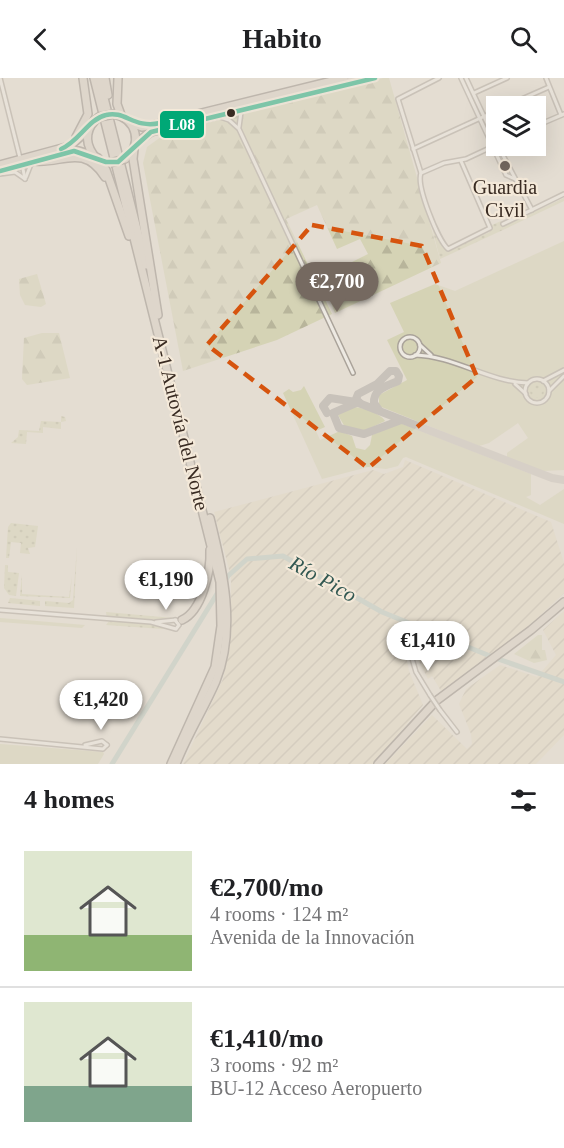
<!DOCTYPE html>
<meta charset="utf-8">
<style>
:root{--surface:#fff;--page:#f6f6f6;--text:#202124;--muted:#757577;--line:#e0e0e0;--accent:#756960}
body{margin:0;font-family:"Times New Roman",serif;background:var(--page);color:var(--text);height:100vh;display:flex;flex-direction:column;font-size:22px;white-space:nowrap}
*{box-sizing:border-box;margin:0}
p{font-size:20px;color:var(--muted)}
.icon{flex:none;width:33px;height:33px;fill:none;stroke:currentColor;stroke-width:2;stroke-linecap:round;stroke-linejoin:round}
.map{position:relative;height:686px;overflow:hidden}
.panel{display:flex;flex-direction:column;background:var(--surface);flex:1}
.panel>*{flex:none}
.buttons{position:absolute;left:486px;top:18px;display:grid;gap:12px}
.buttons a{display:grid;place-items:center;width:60px;height:60px;border-radius:0px;background:var(--surface);box-shadow:0 6px 24px #0002;font-size:30px}
.price{position:absolute;translate:-50% -51px;padding:0 14px;border-radius:21px;background:#fff;color:#222;font-size:20px;line-height:39px;filter:drop-shadow(0 2px 3px #0008)}
.price::after{content:'';position:absolute;left:50%;top:36px;width:18px;height:14px;margin-left:-9px;background:inherit;clip-path:polygon(0 0,100% 0,50% 100%)}
.price.active{background:var(--accent);color:#fff}
ul{padding:0;list-style:none}
li{display:flex;align-items:center;gap:18px;height:150px;padding:0 24px}
li+li{border-top:2px solid var(--line)}
li span{display:grid;place-items:center;flex:none;width:168px;height:120px;border-radius:0px;color:#555}
li>.icon{margin-inline-start:auto}
span .icon{width:72px;height:72px;fill:#fffc;stroke-width:1}
li b{font-size:26px}
h2{display:flex;justify-content:space-between;align-items:center;height:72px;padding:0 24px;font-size:26px}
header{display:flex;justify-content:space-between;align-items:center;height:78px;padding:0 24px;background:var(--surface);font-size:27px;font-weight:600}
.map>svg:first-child{display:block}
</style>
<header><svg class="icon" aria-label="back" viewBox="0 0 24 24"><path d="M15 5l-7 7 7 7"/></svg>Habito<svg class="icon" aria-label="search" viewBox="0 0 24 24"><circle cx="10" cy="10" r="6"/><path d="M15 15l6 6"/></svg></header>
<div class="map">
<svg width="564" height="686" viewBox="0 0 564 686">
<defs>
<pattern id="farmland-furrows" width="10" height="10" patternUnits="userSpaceOnUse" patternTransform="scale(1.5)"><rect width="10" height="10" fill="#e2d9c4"/><path d="M-1 1l2-2M0 10L10 0M9 11l2-2" fill="none" stroke="#c3baa8"/></pattern>
<pattern id="forest-firs" width="22" height="20" patternUnits="userSpaceOnUse" patternTransform="scale(1.5)"><rect width="22" height="20" fill="#d5d3b5"/><path d="M5 1l3.5 6h-7zM16 11l3.5 6h-7z" fill="#b8b59b"/></pattern>
<pattern id="garden-dots" width="8" height="8" patternUnits="userSpaceOnUse" patternTransform="scale(1.5)"><rect width="8" height="8" fill="#d5d3b5"/><path d="M2 2h.1M6 6h.1" fill="none" stroke="#b8b59b" stroke-width="1.8" stroke-linecap="round"/></pattern>
</defs>
<rect width="100%" height="100%" fill="#e4ddd2"/>
<g fill="url(#farmland-furrows)">
<polygon points="405,382 551,444 564,485 564,515 525,552 441,613 432,598 428,601 409,564 403,562 409,593 423,627 373,686 183,686 223,601 231,558 231,499 214,434 373,392 384,396 403,389"/>
<polygon points="564,533 564,657 536,686 385,686 432,637 467,671 472,666 471,656 459,626 466,611 500,587 537,599 556,577 543,552"/>
</g>
<g fill="#d5d3b5">
<polygon points="564,120 564,123 505,151 503,148"/>
<polygon points="564,163 564,392 543,393 507,379 507,375 528,360 518,345 489,365 479,368 379,328 379,317 407,302 387,262 404,254 390,225 435,206 455,213"/>
<polygon points="304,308 325,349 316,353 320,362 340,353 352,358 356,370 365,372 370,367 372,357 400,345 531,396 531,417 526,419 540,427 564,411 564,446 406,379 403,380 398,388 386,391 368,389 322,401 283,315 289,311 293,314 301,312"/>
<path d="M 352,329 C 362,329 380,335 385,343 L 362,354 L 345,349 L 338,337 Z"/>
<polygon points="0,540 85,547 82,550 0,544"/>
<polygon points="0,666 103,674 104,676 98,686 0,686"/>
</g>
<g fill="url(#forest-firs)">
<polygon points="383,0 389,0 441,185 335,235 329,219 342,213 340,207 352,201 347,191 350,185 368,176 360,161 337,171 317,127 286,141 332,236 277,262 183,293 143,85 147,69 165,56"/>
<polygon points="37,196 46,226 41,229 25,227 20,217 19,201"/>
<polygon points="42,255 59,255 70,300 27,307 22,301 24,260"/>
<polygon points="538,557 542,557 542,572 545,572 547,582 534,585 514,576"/>
</g>
<g fill="url(#garden-dots)">
<polygon points="501,143 505,151 440,181 431,146 448,172 490,154 492,147"/>
<circle cx="537" cy="313" r="7"/>
<polygon points="61,338 65,339 66,343 61,344 61,351 43,349 43,355 27,354 26,366 11,365 18,359 19,352 39,353 41,343 61,344"/>
<polygon points="11,445 38,448 35,469 28,470 30,476 20,475 21,465 11,464 9,480 6,480 8,449"/>
<polygon points="77,469 74,530 45,528 45,523 69,525 73,522"/>
<polygon points="5,487 8,487 8,494 19,495 16,518 9,517 4,510"/>
<polygon points="22,497 22,516 69,519 72,498 70,520 20,518"/>
<polygon points="10,520 40,523 40,528 8,525"/>
<polygon points="106,534 173,540 154,542 107,539"/>
<polygon points="109,543 160,547 163,551 106,547"/>
</g>
<g fill="none" stroke-linecap="round" stroke-linejoin="round">
<g stroke="#bbc9c0" stroke-width="5">
<polyline points="498,581 564,604"/>
<polyline points="112,686 228,498 247,481 283,478 382,534 490,578"/>
</g>
<g stroke="#c8c2ba" stroke-width="8">
<polyline points="356,325 333,335 339,350 364,356 401,342"/>
<path d="M 360,325 L 356,321 L 358,316 L 377,306 L 390,293 L 396,293 L 399,298 L 398,303 C 387,308 373,311 374,325 L 379,332"/>
<polyline points="327,335 323,328 330,320 356,324 552,400 564,402"/>
</g>
<defs>
<g id="street">
<polyline points="0,0 20,80"/>
<path d="M 439,0 L 398,21 L 421,95 C 416,108 438,162 448,171 L 490,150 L 461,83"/>
<polyline points="461,0 506,97 515,101"/>
<polyline points="466,0 496,64"/>
<polyline points="546,0 561,37"/>
<polyline points="474,15 507,0"/>
<polyline points="506,28 549,9"/>
<polyline points="220,39 229,42 239,51 353,295"/>
<polyline points="536,48 564,36"/>
<polyline points="239,49 241,34"/>
<polyline points="498,68 532,132"/>
<polyline points="413,71 496,33"/>
<polyline points="22,86 25,101"/>
<polyline points="421,95 444,85 466,81 496,67"/>
<polyline points="0,96 15,94 25,101"/>
<polyline points="26,99 31,86"/>
<polyline points="503,146 564,116"/>
<circle cx="410" cy="269" r="10"/>
<polyline points="420,267 431,277"/>
<path d="M 415,277 C 454,278 489,304 528,305"/>
<circle cx="537" cy="313" r="12"/>
<polyline points="543,303 564,292"/>
<polyline points="515,306 526,316"/>
<polyline points="549,313 564,298"/>
<polyline points="0,532 151,544 176,551 179,547 175,542"/>
<polyline points="156,544 176,542"/>
<polyline points="411,577 416,594 430,617"/>
<polyline points="440,632 457,654"/>
<polyline points="0,661 103,671 107,667"/>
<polyline points="85,667 102,663 107,667"/>
</g>
<g id="highway">
<polyline points="94,0 220,504 221,548 215,589 171,686"/>
<polyline points="99,0 146,187"/>
<polyline points="105,0 108,17"/>
<polyline points="118,0 117,26 121,37"/>
<path d="M 114,36 C 137,41 143,66 125,81"/>
<polyline points="131,45 142,49 153,47 344,0"/>
<polyline points="76,59 88,36 83,0"/>
<polyline points="136,65 151,54 363,0"/>
<polyline points="134,71 133,81 158,237"/>
<polyline points="63,76 79,73 95,78"/>
<path d="M 93,76 C 84,63 86,49 99,39"/>
<polyline points="98,80 106,92 129,158"/>
<path d="M 35,83 C 62,86 83,65 105,99"/>
<polyline points="0,87 70,68 88,52"/>
<polyline points="0,93 38,82"/>
<path d="M 182,542 C 202,533 211,493 210,472"/>
<path d="M 176,686 C 187,657 204,631 216,603 C 237,550 223,492 210,440"/>
<polyline points="378,686 436,623 531,552 564,524"/>
</g>
</defs>
<use href="#street" stroke="#aaa39a" stroke-width="6"/>
<use href="#highway" stroke="#908881" stroke-width="10"/>
<use href="#street" stroke="#ede9e2" stroke-width="3"/>
<use href="#highway" stroke="#d7cec3" stroke-width="7"/>
<defs>
<polyline id="street-bridge" points="430,617 440,632"/>
<g id="highway-bridge">
<polyline points="99,39 114,36"/>
<polyline points="110,85 125,81"/>
</g>
</defs>
<use href="#street-bridge" stroke="#aaa39a" stroke-width="6" stroke-linecap="butt"/>
<use href="#highway-bridge" stroke="#908881" stroke-width="10" stroke-linecap="butt"/>
<use href="#street-bridge" stroke="#ede9e2" stroke-width="3"/>
<use href="#highway-bridge" stroke="#d7cec3" stroke-width="7"/>
<defs>
<g id="bus-1">
<path d="M 61,71 C 79,64 88,41 106,37 C 125,32 134,51 160,45"/>
<polyline points="0,93 74,73 106,84 118,84 151,54 375,0"/>
</g>
</defs>
<use href="#bus-1" stroke="#f4e9d9" stroke-width="9"/>
<use href="#bus-1" stroke="#00a876" stroke-width="4.5"/>
</g>
<path d="M0 0H564V686H0ZM 312,147 L 422,168 L 477,299 L 368,390 L 207,267 Z" fill="#e4ddd2" fill-opacity=".55" fill-rule="evenodd"/>
<path fill="none" stroke="#d6540e" stroke-width="4.5" stroke-dasharray="12 8" stroke-linejoin="round" d="M 312,147 L 422,168 L 477,299 L 368,390 L 207,267 Z"/>
<circle fill="#392b22" stroke="#f4e9d9" stroke-width="2" cx="231" cy="35" r="5"/>
<circle fill="#756960" stroke="#f4e9d9" stroke-width="2" cx="505" cy="88" r="6"/>
<g text-anchor="middle" dominant-baseline="central" stroke-width="4.5" stroke-linejoin="round" paint-order="stroke">
<g font-size="20" fill="#392b22" stroke="#f4e9d9">
<text x="505" y="109">Guardia<tspan x="505" dy="23">Civil</tspan></text>
</g>
<g font-size="20" fill="#392b22" stroke="#f4e9d9">
<text transform="translate(181 345) rotate(76)">A-1 Autovía del Norte</text>
</g>
<g font-size="21" font-style="italic" fill="#325852" stroke="#f4e9d9">
<text transform="translate(323 501) rotate(29)">Río Pico</text>
</g>
</g>
<rect stroke="#f4e9d9" stroke-width="2" x="159" y="32" width="46" height="29" rx="6" fill="#00a876"/>
<g font-size="16" text-anchor="middle" font-weight="bold" fill="#fff">
<text x="182" y="52">L08</text>
</g>
</svg>
<div class="buttons">
<a><svg class="icon" aria-label="layers" viewBox="0 0 24 24"><path d="M12 4l9 5-9 5-9-5zM3 14l9 5 9-5"/></svg></a>
</div>
<b class="price active" style="left:337px;top:235px">€2,700</b>
<b class="price" style="left:166px;top:533px">€1,190</b>
<b class="price" style="left:428px;top:594px">€1,410</b>
<b class="price" style="left:101px;top:653px">€1,420</b>
</div>
<section class="panel">
<h2>4 homes<svg class="icon" aria-label="filters" viewBox="0 0 24 24"><path d="M4 7h16M4 17h16"/><circle cx="9" cy="7" r="2"/><circle cx="15" cy="17" r="2"/></svg></h2>
<ul>
<li><span style="background:linear-gradient(#dfe7d0 70%,#8fb573 0)"><svg class="icon" aria-label="home" viewBox="0 0 24 24"><path d="M3 11l9-7 9 7M6 9v11h12V9"/></svg></span><div><b>€2,700/mo</b><p>4 rooms · 124 m²</p><p>Avenida de la Innovación</p></div></li>
<li><span style="background:linear-gradient(#dfe7d0 70%,#7fa58c 0)"><svg class="icon" aria-label="home" viewBox="0 0 24 24"><path d="M3 11l9-7 9 7M6 9v11h12V9"/></svg></span><div><b>€1,410/mo</b><p>3 rooms · 92 m²</p><p>BU-12 Acceso Aeropuerto</p></div></li>
</ul>
</section>
